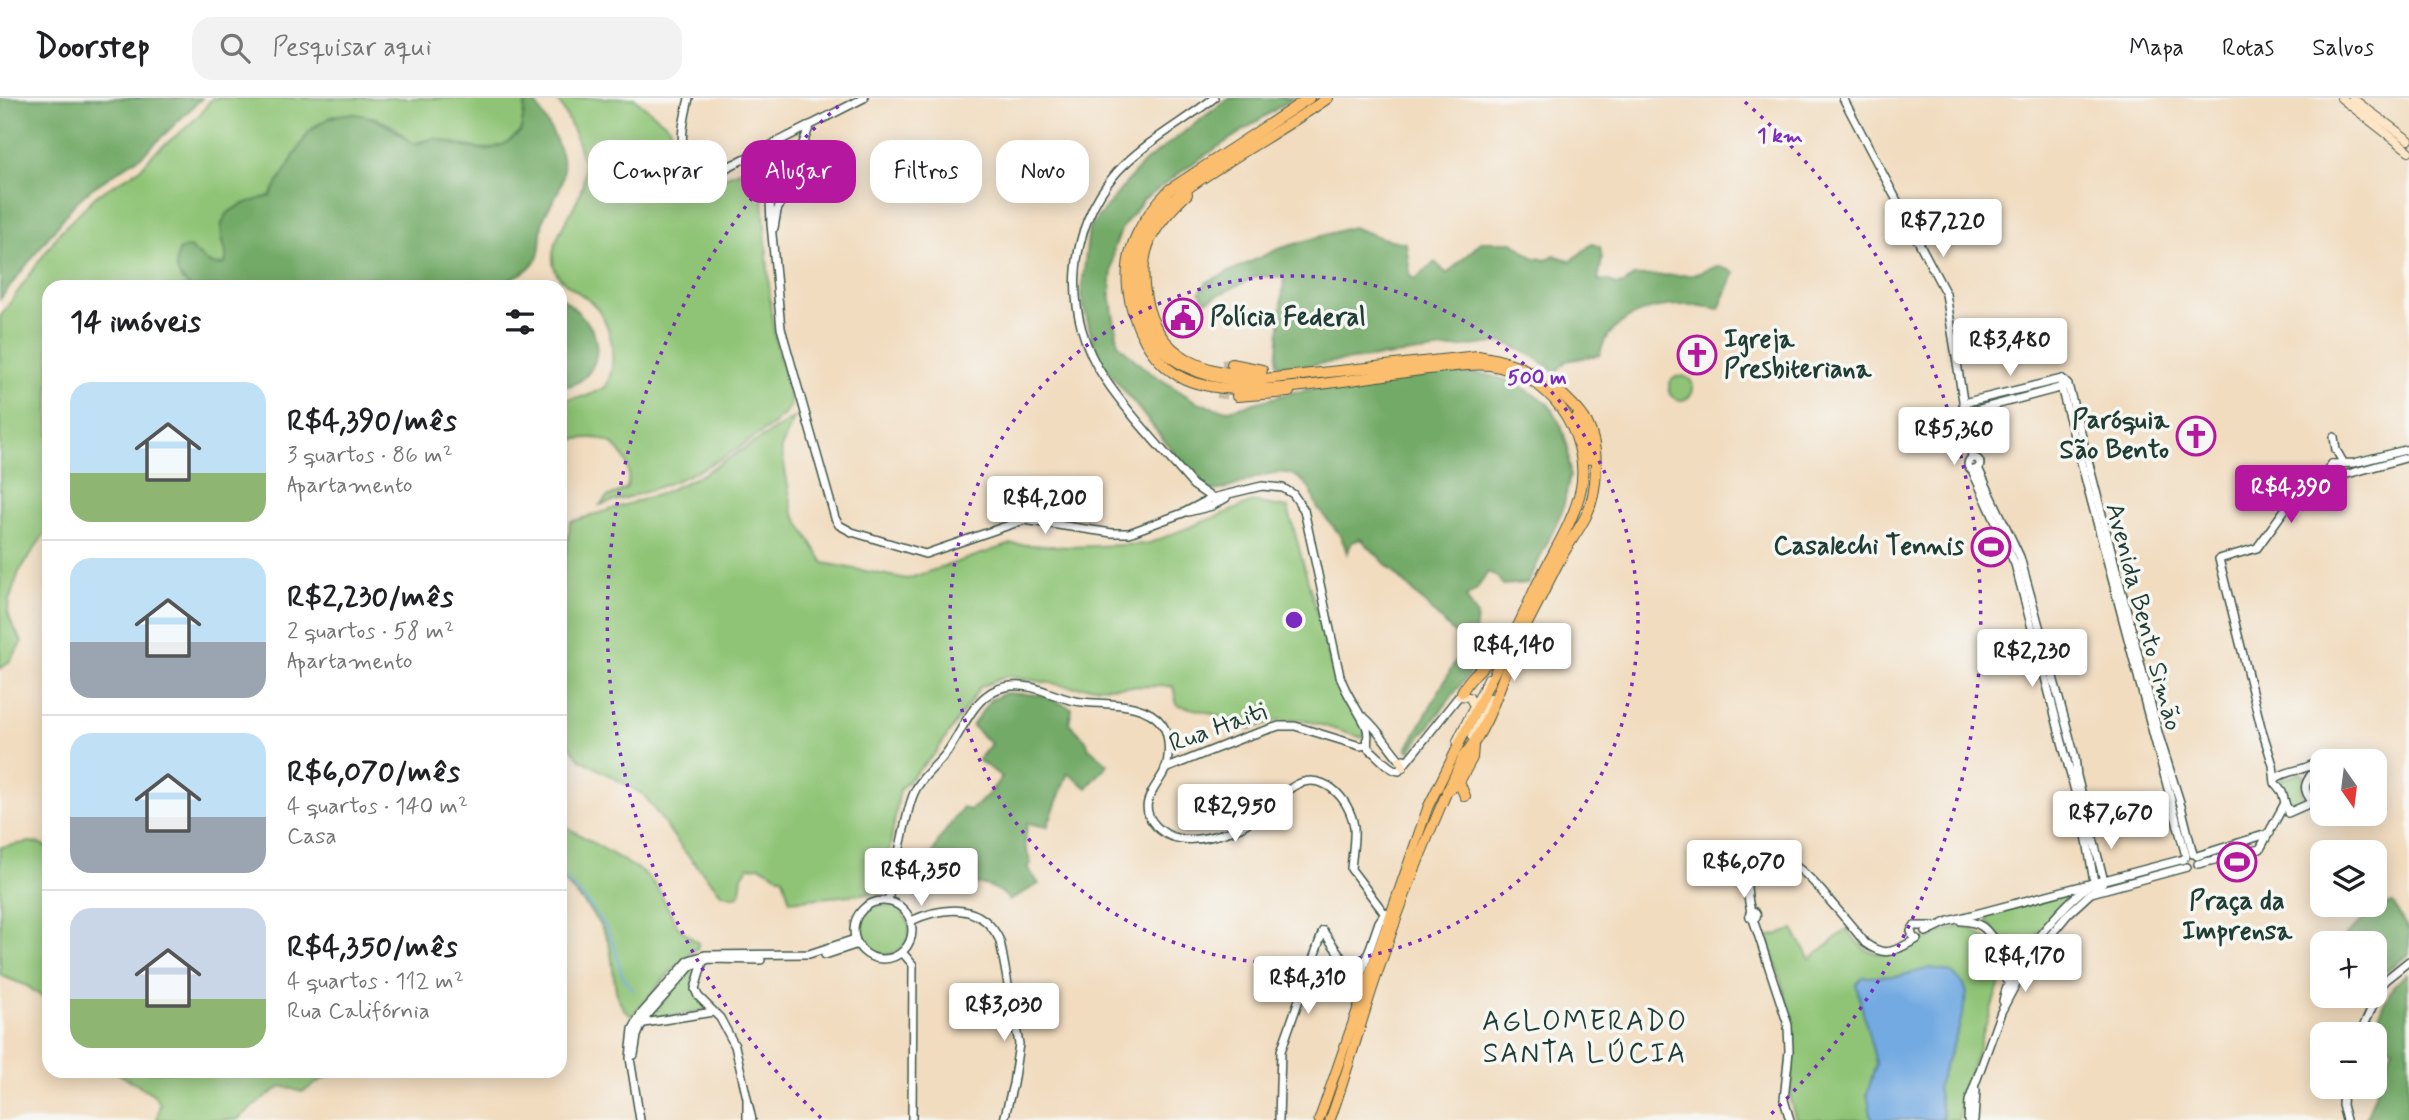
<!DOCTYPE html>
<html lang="pt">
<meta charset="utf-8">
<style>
:root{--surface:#fff;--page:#f2f2f2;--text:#202124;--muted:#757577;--line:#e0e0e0;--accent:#b5179e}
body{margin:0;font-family:Mynerve,sans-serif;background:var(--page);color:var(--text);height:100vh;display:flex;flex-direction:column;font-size:26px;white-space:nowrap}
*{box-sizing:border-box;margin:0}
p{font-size:23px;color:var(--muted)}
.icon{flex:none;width:38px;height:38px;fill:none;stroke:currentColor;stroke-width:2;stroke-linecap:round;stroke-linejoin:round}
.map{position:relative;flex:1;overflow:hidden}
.drawer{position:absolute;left:42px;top:182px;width:525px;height:798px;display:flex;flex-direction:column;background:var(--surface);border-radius:21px;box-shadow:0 4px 18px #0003}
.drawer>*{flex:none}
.banner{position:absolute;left:588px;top:42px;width:665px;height:63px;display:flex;gap:14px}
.needle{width:46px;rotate:166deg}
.buttons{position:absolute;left:2310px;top:651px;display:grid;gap:14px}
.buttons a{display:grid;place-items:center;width:77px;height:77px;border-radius:14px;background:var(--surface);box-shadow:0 4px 18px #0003;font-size:35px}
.price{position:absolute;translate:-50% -60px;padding:0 16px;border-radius:7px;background:#fff;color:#222;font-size:23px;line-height:46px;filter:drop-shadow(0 2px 4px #0008)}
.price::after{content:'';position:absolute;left:50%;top:42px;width:21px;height:16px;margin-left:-10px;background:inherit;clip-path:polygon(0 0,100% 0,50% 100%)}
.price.selected{background:var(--accent);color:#fff}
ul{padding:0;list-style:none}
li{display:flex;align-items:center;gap:21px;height:175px;padding:0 28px}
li+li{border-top:2px solid var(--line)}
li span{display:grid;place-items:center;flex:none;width:196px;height:140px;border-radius:21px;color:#555}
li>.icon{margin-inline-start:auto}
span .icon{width:84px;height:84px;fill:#fffc;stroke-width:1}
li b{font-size:30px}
h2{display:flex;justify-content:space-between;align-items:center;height:84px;padding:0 28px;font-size:30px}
.chip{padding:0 24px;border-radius:21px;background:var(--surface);box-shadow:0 4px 18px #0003;font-size:24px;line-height:63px}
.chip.selected{background:var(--accent);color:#fff}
header{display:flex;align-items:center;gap:42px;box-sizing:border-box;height:98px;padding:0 35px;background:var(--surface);border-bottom:2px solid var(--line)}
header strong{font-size:33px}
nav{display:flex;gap:38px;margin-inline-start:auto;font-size:24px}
.search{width:490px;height:63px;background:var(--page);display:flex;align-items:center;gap:18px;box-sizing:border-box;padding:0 24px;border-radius:21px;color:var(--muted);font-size:26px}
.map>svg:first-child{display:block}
</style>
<header>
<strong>Doorstep</strong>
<div class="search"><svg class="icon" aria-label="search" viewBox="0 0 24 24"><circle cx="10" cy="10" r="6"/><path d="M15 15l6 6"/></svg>Pesquisar aqui</div>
<nav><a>Mapa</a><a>Rotas</a><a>Salvos</a></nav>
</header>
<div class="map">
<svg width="2409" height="1022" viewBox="0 0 2409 1022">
<rect width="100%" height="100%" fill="#f6f6f2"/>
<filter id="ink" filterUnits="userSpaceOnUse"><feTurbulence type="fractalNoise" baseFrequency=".0143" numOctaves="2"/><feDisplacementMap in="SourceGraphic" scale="14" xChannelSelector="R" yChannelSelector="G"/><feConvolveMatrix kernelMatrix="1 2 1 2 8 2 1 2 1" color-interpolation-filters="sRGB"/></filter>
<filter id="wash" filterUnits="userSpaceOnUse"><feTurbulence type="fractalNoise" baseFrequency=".00686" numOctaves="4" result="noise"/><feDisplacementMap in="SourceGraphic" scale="28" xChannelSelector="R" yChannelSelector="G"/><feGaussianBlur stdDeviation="1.57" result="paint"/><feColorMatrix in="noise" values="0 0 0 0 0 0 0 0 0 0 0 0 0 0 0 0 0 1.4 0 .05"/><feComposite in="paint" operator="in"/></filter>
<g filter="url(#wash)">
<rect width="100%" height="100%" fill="#f1dcbf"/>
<g fill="#8fc476" stroke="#578055" stroke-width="2">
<path d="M 212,0 L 526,0 L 521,33 C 485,74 452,29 414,46 L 394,29 L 374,19 L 334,17 L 315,28 L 308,35 L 270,98 L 240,107 L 221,130 L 228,156 L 225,166 C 212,169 207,166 199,156 L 180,181 L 191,189 L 49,189 L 49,429 L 19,474 L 9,503 L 8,514 L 11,524 L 22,544 L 11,562 L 0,571 L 0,219 L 59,135 L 96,98 L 141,70 L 153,56 L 187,29 L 201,15 Z"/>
<path d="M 557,0 L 634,0 L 670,29 L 676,54 L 685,71 L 695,80 L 708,85 L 748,70 L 753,71 L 758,77 L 762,87 L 771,215 L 776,245 L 791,306 C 785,320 768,330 755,339 C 708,373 657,393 600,407 L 607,399 L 626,391 C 634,370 622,346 600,341 C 587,337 573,344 560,342 L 560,302 L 587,298 L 606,289 C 618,264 613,224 591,204 C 580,194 561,186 555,172 C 543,140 584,109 584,76 C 583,50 569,22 557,0 Z"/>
<polygon points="801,41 774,102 775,54"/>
<circle cx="1681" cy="290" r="12"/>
<polygon points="794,320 781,350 793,415 824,465 907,481 1011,446 1070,449 1147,446 1253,404 1288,410 1337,589 1365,631 1363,640 1305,622 1280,622 1250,631 1207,614 1177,607 1173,588 1073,589 1007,578 980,589 936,654 900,691 882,794 790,803 783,780 760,768 748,769 742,778 740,795 736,799 721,795 684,753 644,697 582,662 574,654 560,631 560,502 570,424 660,396 701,377"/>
<polygon points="2301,675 2304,680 2301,690 2305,701 2300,706 2291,708 2284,690 2279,686 2279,682"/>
<path d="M 560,725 L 644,775 L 657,789 L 678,829 L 698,845 L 698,849 L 672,872 L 632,918 C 607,903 618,860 605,836 C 595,816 577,796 560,780 Z"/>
<polygon points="30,744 41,746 49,750 49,791 46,802 49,823 49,904 27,888 0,877 0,749"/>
<polygon points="2062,796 2066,800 2066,804 2018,858 2011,855 2009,851 1987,824 1989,816 1993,813 1996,815"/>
<circle cx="884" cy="832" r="25"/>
<path d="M 1963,828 C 1983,833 2000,854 2004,873 L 1961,1000 L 1959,1022 L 1796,1022 L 1790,1002 L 1792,979 L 1791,918 L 1768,839 L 1793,832 L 1810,861 L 1847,831 C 1852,837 1858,847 1865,851 C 1897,870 1931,832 1963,828 Z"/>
<polygon points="698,869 694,884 707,912 647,922 692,870"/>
<polygon points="114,973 337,973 302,994 282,988 264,1000 237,1022 157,1022 160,1005 153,996"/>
</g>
<g fill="#73aa67" stroke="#49744e" stroke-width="2">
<polygon points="0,0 202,0 144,56 91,91 75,105 0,201"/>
<path d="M 526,0 L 532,0 C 544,19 568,55 563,78 C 561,93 552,103 545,117 C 539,130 542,150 538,158 C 520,197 433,189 398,189 L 392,184 L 371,179 L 329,188 L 293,187 L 279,189 L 191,189 C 177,179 172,168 180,151 L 190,150 C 203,159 208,170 225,166 C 228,155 224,150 222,139 C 216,108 249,105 270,98 L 308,35 C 346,0 378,18 414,46 L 435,40 L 465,49 L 486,52 L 505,46 L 521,33 Z"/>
<path d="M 1229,0 L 1293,0 L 1192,66 L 1144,101 L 1122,130 L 1114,150 L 1110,195 L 1118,246 L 1145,271 L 1195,303 L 1214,310 L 1229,312 L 1294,294 L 1438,274 L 1484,276 L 1514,284 L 1548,306 L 1561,327 L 1568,350 L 1570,378 L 1562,414 L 1528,485 L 1503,487 L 1497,479 L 1488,474 L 1476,492 L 1466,499 L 1477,518 L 1475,534 L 1491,547 L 1410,653 L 1407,651 L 1465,546 L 1361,441 L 1352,444 L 1347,455 C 1340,430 1331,429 1318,410 C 1314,404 1313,396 1309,390 C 1279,351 1239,399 1204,392 L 1097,259 L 1081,198 L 1089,130 L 1142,66 Z"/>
<path d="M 1352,129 L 1382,140 L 1406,145 L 1410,178 L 1415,181 L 1435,164 L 1447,176 L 1481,144 L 1513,144 L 1532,159 L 1546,162 L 1554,157 L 1571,163 L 1592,146 L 1600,149 L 1602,162 L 1598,182 L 1610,183 L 1615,187 L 1625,186 L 1633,178 L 1693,177 L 1717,168 L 1735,174 L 1719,211 C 1681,203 1634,205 1608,238 C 1603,243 1602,251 1599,257 L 1566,263 L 1556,274 L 1533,258 L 1504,244 L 1285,270 L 1277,265 L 1284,179 L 1257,178 L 1206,203 L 1200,194 L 1207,184 L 1278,151 Z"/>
<path d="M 560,198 C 571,208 587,220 593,234 C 604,260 588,288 560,289 Z"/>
<path d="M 1006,595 L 1041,597 L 1072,610 L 1069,625 L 1086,642 L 1089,650 L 1108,666 L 1087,690 L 1068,675 L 1047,729 L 1027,725 L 1025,747 L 1031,766 L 1027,769 L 1039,786 L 1010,802 C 989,779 951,783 923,788 L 919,784 L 921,767 L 926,769 L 939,742 L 963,709 L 969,712 C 985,703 991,692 1002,679 L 978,662 L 991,646 L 972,628 L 990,602 Z"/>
<path d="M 2393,805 L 2409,833 L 2409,856 L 2383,876 L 2375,871 L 2375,845 L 2336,845 C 2356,832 2369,810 2393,805 Z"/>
<polygon points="2407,875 2409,1022 2365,1022 2393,949 2375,943 2375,936 2370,936 2393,888"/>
</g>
<polygon fill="#73aae2" stroke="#49748b" stroke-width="2" points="1931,870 1952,875 1964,886 1967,895 1959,930 1937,990 1943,1018 1940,1022 1872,1022 1867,996 1876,965 1856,887 1863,879 1899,878"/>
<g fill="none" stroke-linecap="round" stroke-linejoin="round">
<path stroke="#73aae2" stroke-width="2" d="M 560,777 C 577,791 604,821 612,842 C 621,864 615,872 633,892"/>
</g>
</g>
<g filter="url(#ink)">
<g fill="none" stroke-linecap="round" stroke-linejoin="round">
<polyline stroke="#c7bca3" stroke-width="10" stroke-dasharray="10 5" stroke-linecap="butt" points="1232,266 1218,267 1214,274 1213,291 1217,295 1237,298"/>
<defs>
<g id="tertiary">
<path d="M 689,0 C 683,28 672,61 705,74 L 720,73 L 864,0"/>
<polyline points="1843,0 1946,196 1972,359"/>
<path d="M 768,50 L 771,126 L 781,230 L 835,420 L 839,427 L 852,434 L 925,456 L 1024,422 L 1112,435 L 1129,435 L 1183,415 L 1212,400 L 1262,388 L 1283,390 L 1293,396 L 1304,412 L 1340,578 C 1346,597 1358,611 1366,628 C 1370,636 1366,642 1368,650 C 1377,656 1388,672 1399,673 L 1459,598"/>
<polyline points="774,130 777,113 810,27"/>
<polyline points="2062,281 2068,287 2081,335 2159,638 2180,704"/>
<polyline points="2062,281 2061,289 2172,706"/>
<polyline points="1963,305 2062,281"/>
<polyline points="1965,315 2063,289"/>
<polyline points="2334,339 2336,352 2343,364"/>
<circle cx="1974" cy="366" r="6"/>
<polyline points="2332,366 2354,365 2409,351"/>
<polyline points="1978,370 2020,459 2075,659 2077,678 2104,783"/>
<polyline points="1972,372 2015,466 2085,731 2094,784"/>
<polyline points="2319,384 2409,359"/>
<path d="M 1212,400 L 1193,387 C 1165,354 1129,317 1105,281 C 1062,219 1066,131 1117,74 C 1145,44 1182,25 1214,0"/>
<polyline points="1188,414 1212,408 1226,400"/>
<path d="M 1364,619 C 1379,632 1387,647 1400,662 L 1404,661"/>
<polyline points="1165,671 1245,639 1279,628 1295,628 1360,648 1367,647"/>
<path d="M 2275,681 C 2287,671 2304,674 2316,664"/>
<polyline points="2181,708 2193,756"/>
<polyline points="2173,710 2186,758"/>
<polyline points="2290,713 2286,708 2282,694 2275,685 2273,667 2261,629 2219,461 2257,450 2294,399 2322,378 2332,366"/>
<path d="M 2288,715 L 2313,704 C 2296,686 2312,680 2320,662"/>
<polyline points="2197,758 2270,735"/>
<polyline points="2198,766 2260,751 2285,705"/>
<polyline points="2091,795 2187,769"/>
<circle cx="883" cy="832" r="29"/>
<path d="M 888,803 C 893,779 899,755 904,731 C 907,719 909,706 914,695 C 920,680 934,670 944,658 C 959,640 967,613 986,598 C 993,592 1002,589 1011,588 C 1037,585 1057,602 1082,604 C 1107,607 1145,603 1162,626 C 1170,637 1170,658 1165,672 C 1157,690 1135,706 1156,728 C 1176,749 1207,741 1231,733 C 1256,724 1270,705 1291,690 C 1321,669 1350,700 1354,729 C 1355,742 1352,758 1351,771 L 1385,816"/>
<circle cx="1753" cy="817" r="3.5"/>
<path d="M 1751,814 C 1748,800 1742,779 1756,768 C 1785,746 1813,783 1830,803 C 1842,817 1854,830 1865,845 C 1887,861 1895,852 1917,841"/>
<polyline points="1753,821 1788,927 1789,953 1784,1002 1790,1022"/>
<path d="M 911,823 C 944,808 982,804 1000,843 L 1019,946 L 1013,986 L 1004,1022"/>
<path d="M 1961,823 C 1992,824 1988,842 2008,858 C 2012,861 2018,863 2023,865"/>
<polyline points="1323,833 1355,878 1361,880"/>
<polyline points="1926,834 1949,823 2184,761"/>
<polyline points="1913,839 1911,833 1914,828 1932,828"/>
<polyline points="902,854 913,867 912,1022"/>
<polyline points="825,857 858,846"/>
<polyline points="704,860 695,891 698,898 720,920 735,948 752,1022"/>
<polyline points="1360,879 1379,824 1385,815"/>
<polyline points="2006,882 2009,859"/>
<path d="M 2003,903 C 2008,869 2063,806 2091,786"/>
<polyline points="638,926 713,914"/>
<polyline points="2360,936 2384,883 2409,863"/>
<polyline points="634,957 637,938 644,921 691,868 709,861 761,862"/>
<polyline points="2343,989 2342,1007 2346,1022"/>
<polyline points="747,1003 747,1022"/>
<polyline points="640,1022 630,960 633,931 641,916 689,862 705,857 809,856 855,841"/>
<polyline points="1279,1022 1281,953 1323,833"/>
<polyline points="1968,1022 1969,1003 2001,914 2026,867 2068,816 2104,783"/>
<polyline points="1974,1022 1976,993"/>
</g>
<g id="secondary">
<polyline points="2341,0 2409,53"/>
<polyline points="2352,0 2409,42"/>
<polyline points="1459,598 1469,599 1473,606"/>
<polyline points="1472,639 1491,600"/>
<polyline points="1457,643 1488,580"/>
<polyline points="1400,662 1403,669"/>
</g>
<g id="primary">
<polyline points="1319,1022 1428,709 1508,547"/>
<path d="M 1330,1022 C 1348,973 1361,923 1378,874 C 1402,802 1431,727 1463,659"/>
</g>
<g id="motorway">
<path d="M 1309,0 L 1169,92 C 1142,121 1124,149 1128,190 C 1132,225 1151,266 1185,281 C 1243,307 1373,276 1438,270 C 1455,268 1473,265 1490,267 C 1518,271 1545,288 1561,310 C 1577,332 1586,363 1581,390 C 1574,424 1552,456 1537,487 C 1529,503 1522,523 1512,539 C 1498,559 1473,572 1462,594"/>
<path d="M 1328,0 C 1296,22 1262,42 1229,63 C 1162,105 1112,137 1146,226 C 1162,267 1206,281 1246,283 L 1478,258 C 1515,264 1534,273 1563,297 C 1572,306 1581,313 1587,325 C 1600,350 1598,393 1586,418 C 1579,432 1569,445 1561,459 C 1547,486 1534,513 1520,539 C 1501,578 1492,626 1463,659"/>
<path d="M 1187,96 C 1173,109 1159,124 1150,142 C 1142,161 1142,181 1146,201 C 1157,259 1207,279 1261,276"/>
<polyline points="1232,266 1262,272"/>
<polyline points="1237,298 1289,294"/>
<polyline points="1577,319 1582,330 1589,361"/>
<polyline points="1447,693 1459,684"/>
<polyline points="1465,698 1459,684 1472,660 1473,648"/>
</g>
</defs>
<use href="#tertiary" stroke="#3e5549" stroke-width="10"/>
<use href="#secondary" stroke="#3e5549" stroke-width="10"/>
<use href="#primary" stroke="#3e5549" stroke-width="11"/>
<use href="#motorway" stroke="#3e5549" stroke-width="12"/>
<use href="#tertiary" stroke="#fff" stroke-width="7"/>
<use href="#secondary" stroke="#fde5c5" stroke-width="8"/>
<use href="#primary" stroke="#fbbe6e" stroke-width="9"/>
<use href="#motorway" stroke="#fbbe6e" stroke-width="10"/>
</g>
</g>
<g fill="none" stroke="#7b2cbf" stroke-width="3.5" stroke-dasharray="3.5 7">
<circle cx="1294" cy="522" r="344"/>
<path d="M821 1020A687 687 0 0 1 843 4M1745 4A687 687 0 0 1 1767 1020"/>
</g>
<defs>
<symbol id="civic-ring" viewBox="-11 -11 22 22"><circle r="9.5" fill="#f6f6f2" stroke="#b5179e" stroke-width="1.5"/><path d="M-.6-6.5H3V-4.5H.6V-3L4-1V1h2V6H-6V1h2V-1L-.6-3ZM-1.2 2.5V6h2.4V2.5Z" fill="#b5179e"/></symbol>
<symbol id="church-ring" viewBox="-11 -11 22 22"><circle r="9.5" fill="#f6f6f2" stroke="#b5179e" stroke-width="1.5"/><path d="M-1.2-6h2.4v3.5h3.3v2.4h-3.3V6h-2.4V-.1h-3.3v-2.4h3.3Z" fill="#b5179e"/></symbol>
<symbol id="stadium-ring" viewBox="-11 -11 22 22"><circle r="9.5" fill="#f6f6f2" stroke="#b5179e" stroke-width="1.5"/><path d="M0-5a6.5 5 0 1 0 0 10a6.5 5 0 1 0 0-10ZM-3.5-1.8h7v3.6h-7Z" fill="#b5179e"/></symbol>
</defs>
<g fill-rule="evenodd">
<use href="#civic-ring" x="1161" y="198" width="44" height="44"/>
<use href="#church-ring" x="1675" y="235" width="44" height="44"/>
<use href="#church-ring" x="2174" y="316" width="44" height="44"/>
<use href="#stadium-ring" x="1969" y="427" width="44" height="44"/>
<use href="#stadium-ring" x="2215" y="742" width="44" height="44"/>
</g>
<g text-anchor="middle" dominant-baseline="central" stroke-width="7" stroke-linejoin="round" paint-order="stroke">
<g font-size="26" font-weight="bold" fill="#1f3d34" stroke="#f6f6f2" text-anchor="start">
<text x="1210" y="220">Polícia Federal</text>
<text x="1724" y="242">Igreja<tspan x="1724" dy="30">Presbiteriana</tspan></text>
<text x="2169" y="323" text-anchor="end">Paróquia<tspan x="2169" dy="30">São Bento</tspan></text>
<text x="1964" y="449" text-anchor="end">Casalechi Tennis</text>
<text x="2237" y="804" text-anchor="middle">Praça da<tspan x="2237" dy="30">Imprensa</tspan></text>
</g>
<g font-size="26" fill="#1f3d34" stroke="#f6f6f2">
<text transform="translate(2143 519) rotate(75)">Avenida Bento Simão</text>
<text transform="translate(1218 630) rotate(-20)">Rua Haiti</text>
</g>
<g font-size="28" letter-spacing="2" fill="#1f3d34" stroke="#f6f6f2">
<text x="1585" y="924">AGLOMERADO<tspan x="1585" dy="32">SANTA LÚCIA</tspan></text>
</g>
</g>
<circle cx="1294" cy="522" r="10" fill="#7b2cbf" stroke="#f6f6f2" stroke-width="3.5"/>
<g font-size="21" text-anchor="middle" font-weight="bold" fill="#7b2cbf" stroke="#f6f6f2" stroke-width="7" stroke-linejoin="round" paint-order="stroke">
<text x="1780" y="44">1 km</text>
<text x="1537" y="286">500 m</text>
</g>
</svg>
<div class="buttons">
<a><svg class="needle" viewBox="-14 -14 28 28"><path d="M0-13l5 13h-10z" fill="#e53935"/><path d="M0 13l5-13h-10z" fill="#757577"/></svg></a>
<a><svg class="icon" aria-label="layers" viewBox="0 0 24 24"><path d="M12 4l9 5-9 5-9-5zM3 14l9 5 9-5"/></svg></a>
<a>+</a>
<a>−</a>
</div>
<b class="price" style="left:1943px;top:161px">R$7,220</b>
<b class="price" style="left:2010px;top:280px">R$3,480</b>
<b class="price" style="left:1954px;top:369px">R$5,360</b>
<b class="price selected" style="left:2291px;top:427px">R$4,390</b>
<b class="price" style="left:1045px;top:438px">R$4,200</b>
<b class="price" style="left:1514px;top:585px">R$4,140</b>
<b class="price" style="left:2032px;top:591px">R$2,230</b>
<b class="price" style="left:1235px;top:746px">R$2,950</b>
<b class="price" style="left:2111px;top:753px">R$7,670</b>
<b class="price" style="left:1744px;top:802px">R$6,070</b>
<b class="price" style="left:921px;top:810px">R$4,350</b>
<b class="price" style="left:2025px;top:896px">R$4,170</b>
<b class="price" style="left:1308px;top:918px">R$4,310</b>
<b class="price" style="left:1004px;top:945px">R$3,030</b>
<div class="banner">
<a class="chip">Comprar</a>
<a class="chip selected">Alugar</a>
<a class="chip">Filtros</a>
<a class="chip">Novo</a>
</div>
<section class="drawer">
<h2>14 imóveis<svg class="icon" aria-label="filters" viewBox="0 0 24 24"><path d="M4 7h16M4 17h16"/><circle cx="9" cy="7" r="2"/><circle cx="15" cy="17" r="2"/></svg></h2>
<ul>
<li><span style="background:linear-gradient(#bfe0f5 65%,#8fb573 0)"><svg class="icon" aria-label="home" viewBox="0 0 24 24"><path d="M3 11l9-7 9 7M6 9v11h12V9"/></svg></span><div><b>R$4,390/mês</b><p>3 quartos · 86 m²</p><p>Apartamento</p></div></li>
<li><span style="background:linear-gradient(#bfe0f5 60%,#9aa5b1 0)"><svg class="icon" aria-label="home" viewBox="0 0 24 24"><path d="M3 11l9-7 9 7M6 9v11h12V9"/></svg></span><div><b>R$2,230/mês</b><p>2 quartos · 58 m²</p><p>Apartamento</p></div></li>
<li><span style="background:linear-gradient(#bfe0f5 60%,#9aa5b1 0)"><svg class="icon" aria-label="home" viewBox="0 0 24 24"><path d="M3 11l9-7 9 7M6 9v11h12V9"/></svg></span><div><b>R$6,070/mês</b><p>4 quartos · 140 m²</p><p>Casa</p></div></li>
<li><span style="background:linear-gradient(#c9d6e8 65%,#8fb573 0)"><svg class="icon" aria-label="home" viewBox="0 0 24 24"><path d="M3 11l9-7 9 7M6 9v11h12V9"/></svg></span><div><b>R$4,350/mês</b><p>4 quartos · 112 m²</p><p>Rua Califórnia</p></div></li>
</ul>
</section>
</div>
